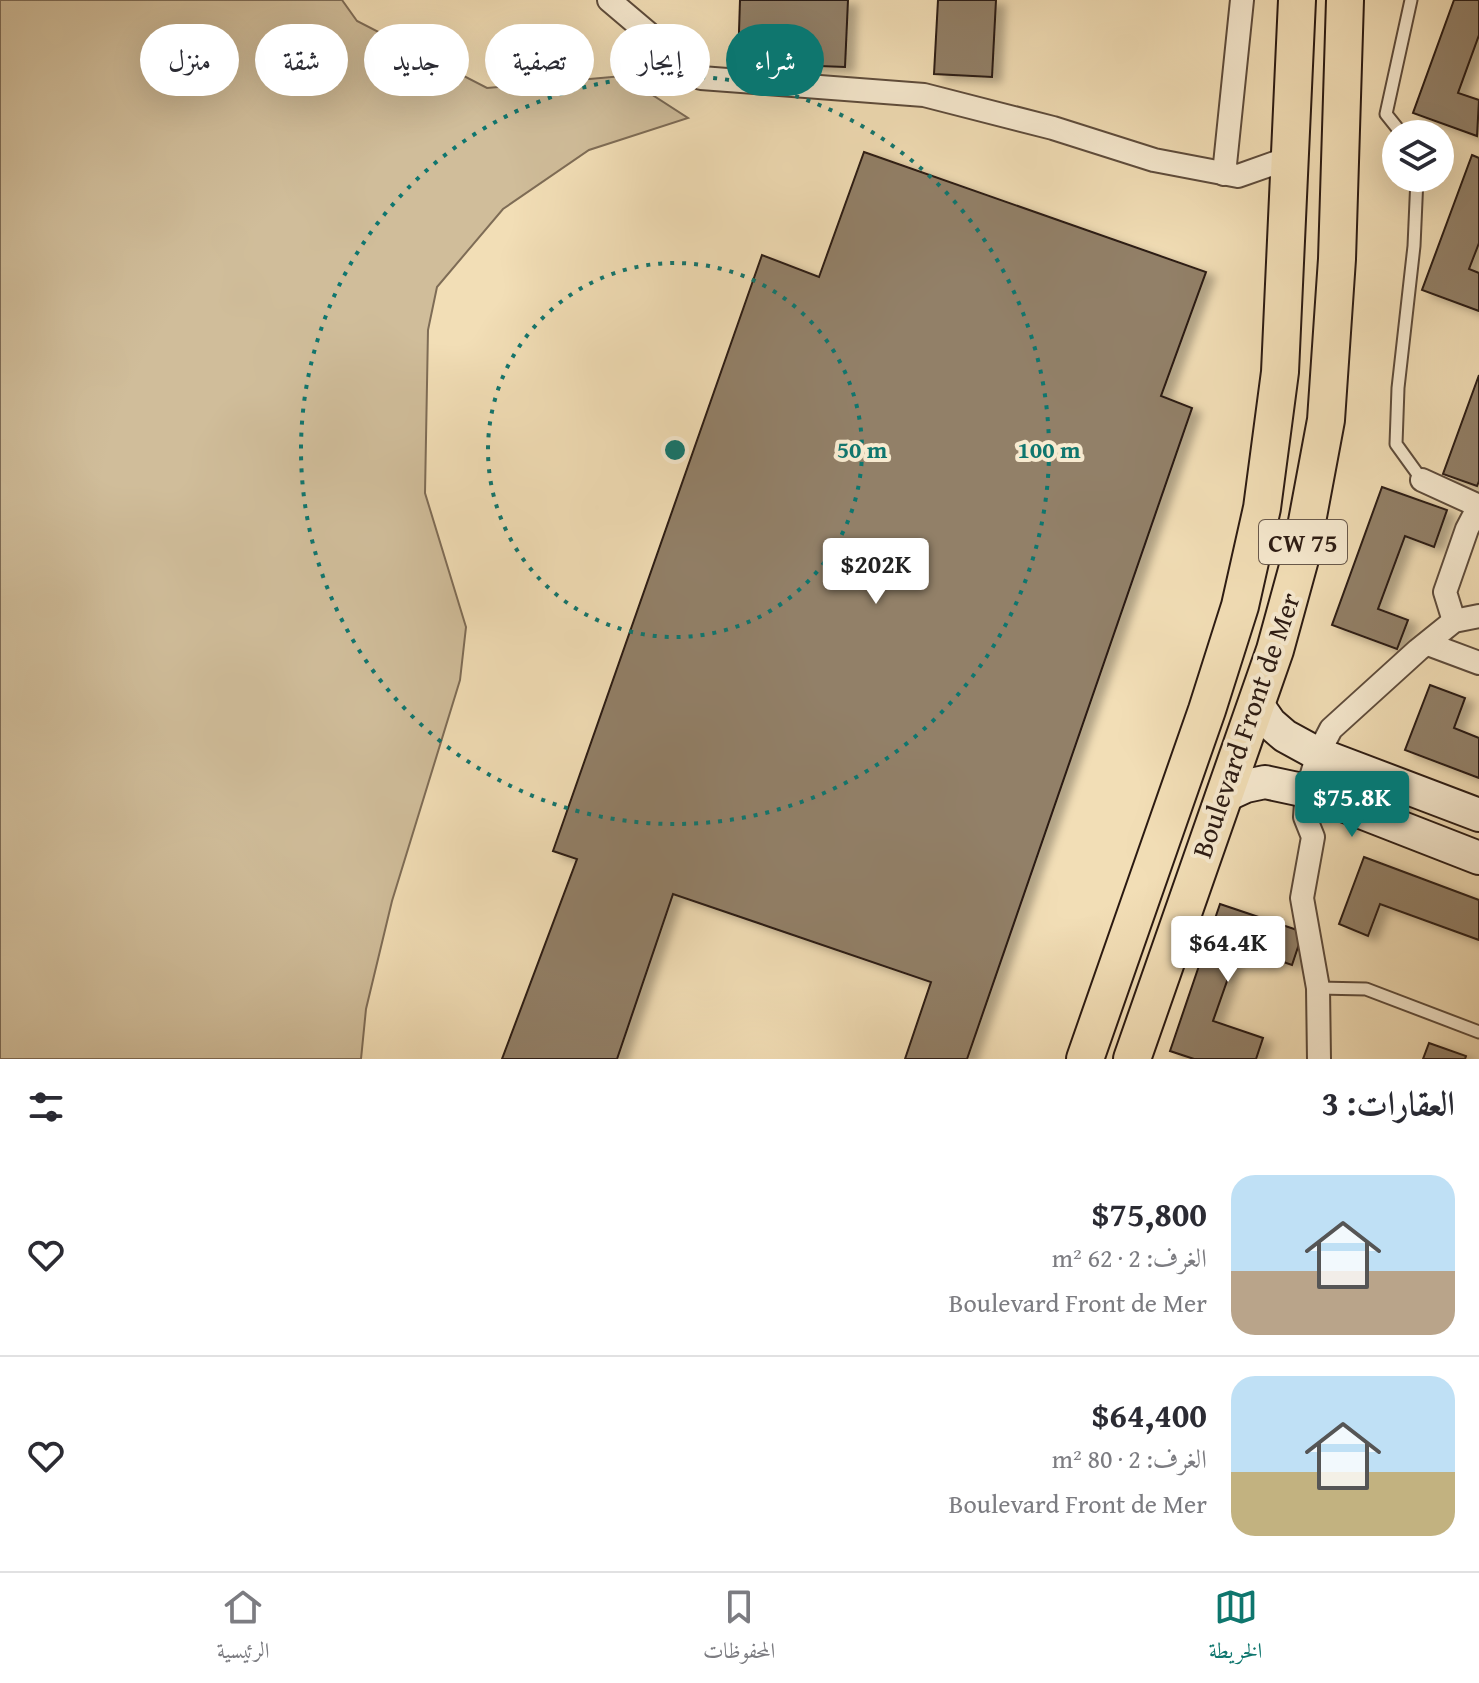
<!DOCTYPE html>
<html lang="ar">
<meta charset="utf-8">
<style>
:root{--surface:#fff;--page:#f2f2f3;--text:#2b2b33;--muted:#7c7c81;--line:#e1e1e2;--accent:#0f766e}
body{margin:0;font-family:"Gentium Book Plus",Amiri,serif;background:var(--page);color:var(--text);direction:rtl;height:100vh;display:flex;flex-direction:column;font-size:30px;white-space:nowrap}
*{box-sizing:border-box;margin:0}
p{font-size:26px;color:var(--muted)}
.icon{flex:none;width:44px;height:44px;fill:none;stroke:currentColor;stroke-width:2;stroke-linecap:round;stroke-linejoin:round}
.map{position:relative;height:1059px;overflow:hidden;direction:ltr}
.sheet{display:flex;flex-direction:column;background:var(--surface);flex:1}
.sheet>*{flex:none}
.top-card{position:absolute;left:24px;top:24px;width:800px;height:72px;direction:rtl;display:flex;gap:16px}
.buttons{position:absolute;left:1382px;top:120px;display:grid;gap:16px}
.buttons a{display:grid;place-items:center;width:72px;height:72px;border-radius:50%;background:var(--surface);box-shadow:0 8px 32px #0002;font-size:40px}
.price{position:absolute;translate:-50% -68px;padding:0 18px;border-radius:8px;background:#fff;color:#222;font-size:26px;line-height:52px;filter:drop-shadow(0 2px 4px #0008)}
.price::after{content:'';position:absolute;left:50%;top:48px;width:24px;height:18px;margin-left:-12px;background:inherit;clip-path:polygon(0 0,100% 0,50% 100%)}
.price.active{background:var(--accent);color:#fff}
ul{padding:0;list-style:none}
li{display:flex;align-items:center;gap:24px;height:200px;padding:0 24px}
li+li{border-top:2px solid var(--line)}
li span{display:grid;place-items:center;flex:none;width:224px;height:160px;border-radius:24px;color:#555}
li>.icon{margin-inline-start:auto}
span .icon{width:96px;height:96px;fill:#fffc;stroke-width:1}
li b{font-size:34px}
h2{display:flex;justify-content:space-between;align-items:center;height:96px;padding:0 24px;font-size:34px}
.tag{padding:0 28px;border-radius:36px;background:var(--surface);box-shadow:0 8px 32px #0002;font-size:28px;line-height:72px}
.tag.active{background:var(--accent);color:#fff}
.dock{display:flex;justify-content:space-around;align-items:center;height:112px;border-top:2px solid var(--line);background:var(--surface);font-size:22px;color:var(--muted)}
.dock a{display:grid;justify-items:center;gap:4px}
.dock .active{color:var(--accent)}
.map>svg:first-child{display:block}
</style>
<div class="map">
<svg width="1479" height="1059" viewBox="0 0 1479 1059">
<defs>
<filter id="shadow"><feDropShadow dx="9" dy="5" stdDeviation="4" flood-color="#0004"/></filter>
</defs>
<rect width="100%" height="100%" fill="#f2deb6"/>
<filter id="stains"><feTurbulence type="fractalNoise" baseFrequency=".0025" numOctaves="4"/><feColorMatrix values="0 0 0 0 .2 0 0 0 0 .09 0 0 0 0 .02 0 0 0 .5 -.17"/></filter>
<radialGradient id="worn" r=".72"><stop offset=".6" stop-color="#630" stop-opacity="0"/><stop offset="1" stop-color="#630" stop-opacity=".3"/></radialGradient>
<polygon fill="#d0bd9a" stroke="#7e6c56" stroke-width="2" points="0,0 342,0 357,21 487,88 623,76 688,118 589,150 503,209 437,287 428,330 425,493 466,627 460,680 392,901 366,1009 361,1059 0,1059"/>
<g fill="#928067" stroke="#2b1a12" stroke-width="2" filter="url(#shadow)">
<polygon points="740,0 848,0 845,67 738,63"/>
<polygon points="938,0 996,0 992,77 934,74"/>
<polygon points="1454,0 1479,0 1479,35 1458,93 1479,100 1477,136 1413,113"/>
<polygon points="864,152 1206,272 1161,396 1192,408 967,1059 905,1059 931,982 673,894 617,1059 502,1059 577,859 553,851 762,255 819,277"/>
<polygon points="1472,155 1479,158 1479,243 1469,269 1479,273 1479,311 1422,290"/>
<polygon points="1479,375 1479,481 1477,486 1443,474"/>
<polygon points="1382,487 1447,510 1434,547 1405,536 1378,609 1408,620 1397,649 1332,625"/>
<polygon points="1430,685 1465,698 1454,728 1479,738 1479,778 1405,750"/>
<polygon points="1364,857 1479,900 1479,940 1380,904 1368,936 1339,924"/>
<polygon points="1220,904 1303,932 1292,965 1239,947 1213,1021 1263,1038 1256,1059 1194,1059 1170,1051"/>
<polygon points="1429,1043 1466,1056 1465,1059 1423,1059"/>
</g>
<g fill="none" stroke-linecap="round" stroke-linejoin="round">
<defs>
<g id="lane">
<polyline points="1402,134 1386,114 1411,0"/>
<polyline points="1417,178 1414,246 1398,388 1396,444 1422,480"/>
<polyline points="1318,988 1366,989 1479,1032"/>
</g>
<g id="street">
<polyline points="609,0 701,78 924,95 1053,128 1154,160 1238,176 1289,158"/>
<polyline points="1224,174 1242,0"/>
<polyline points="1422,480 1479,506"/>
<polyline points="1454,621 1445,592 1467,529 1479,506"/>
<polyline points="1428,644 1479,663"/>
<polyline points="1319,1059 1318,988 1302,898 1313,837 1305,817 1307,791 1318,754 1331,729 1418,650 1454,621 1479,616"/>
</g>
<g id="secondary">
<polyline points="1256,703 1270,723 1285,736 1318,754 1479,815"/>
<polyline points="1222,797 1246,786 1265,782 1307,791 1479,858"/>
</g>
<g id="primary">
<polyline points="1085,1059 1207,710 1240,606 1262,508 1280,372 1297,0"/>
<polyline points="1132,1059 1275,650 1300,559 1326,420 1337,259 1345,0"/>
</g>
</defs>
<use href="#lane" stroke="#5d4b3b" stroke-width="15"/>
<use href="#street" stroke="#5d4b3b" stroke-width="26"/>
<use href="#secondary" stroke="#2b1a12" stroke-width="36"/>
<use href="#primary" stroke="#2b1a12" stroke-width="40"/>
<use href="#lane" stroke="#f7ead0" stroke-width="11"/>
<use href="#street" stroke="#f7ead0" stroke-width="22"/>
<use href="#secondary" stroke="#f7ead0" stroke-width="32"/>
<use href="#primary" stroke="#f2deb6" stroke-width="36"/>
</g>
<g fill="none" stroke="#0f766e" stroke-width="4" stroke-dasharray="4 8">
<circle cx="675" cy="450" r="187"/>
<circle cx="675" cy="450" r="374"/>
</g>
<g text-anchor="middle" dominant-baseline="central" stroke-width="8" stroke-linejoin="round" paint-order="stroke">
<rect fill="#f7ead0" stroke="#68584b" stroke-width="2" x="1259" y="520" width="88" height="44" rx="6"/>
<g font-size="26" font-weight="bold" fill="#2b1a12">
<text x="1303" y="542">CW 75</text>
</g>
<g font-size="28" fill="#2b1a12" stroke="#f7ead0">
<text transform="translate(1245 725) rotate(-71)">Boulevard Front de Mer</text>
</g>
</g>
<circle cx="675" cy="450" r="12" fill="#0f766e" stroke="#f7ead0" stroke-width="4"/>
<g font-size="24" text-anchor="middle" font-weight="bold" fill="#0f766e" stroke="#f7ead0" stroke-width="8" stroke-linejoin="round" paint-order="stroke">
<text x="862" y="458">50 m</text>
<text x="1049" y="458">100 m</text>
</g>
<rect width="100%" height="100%" filter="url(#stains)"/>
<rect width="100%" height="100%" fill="url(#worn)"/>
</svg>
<div class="buttons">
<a><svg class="icon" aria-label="layers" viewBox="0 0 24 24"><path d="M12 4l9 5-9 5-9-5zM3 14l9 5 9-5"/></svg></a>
</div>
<b class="price" style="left:876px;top:606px">$202K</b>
<b class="price active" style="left:1352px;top:839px">$75.8K</b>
<b class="price" style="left:1228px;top:984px">$64.4K</b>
<div class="top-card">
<a class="tag active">شراء</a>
<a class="tag">إيجار</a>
<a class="tag">تصفية</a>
<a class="tag">جديد</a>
<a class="tag">شقة</a>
<a class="tag">منزل</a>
</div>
</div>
<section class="sheet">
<h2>العقارات: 3<svg class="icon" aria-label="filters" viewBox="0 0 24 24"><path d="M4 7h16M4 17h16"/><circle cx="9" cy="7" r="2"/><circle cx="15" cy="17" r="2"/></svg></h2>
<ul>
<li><span style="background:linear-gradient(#bfe0f5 60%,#b9a48a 0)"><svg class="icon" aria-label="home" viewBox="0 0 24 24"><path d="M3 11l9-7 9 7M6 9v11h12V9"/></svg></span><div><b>$75,800</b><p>الغرف: 2 · 62 m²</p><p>Boulevard Front de Mer</p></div><svg class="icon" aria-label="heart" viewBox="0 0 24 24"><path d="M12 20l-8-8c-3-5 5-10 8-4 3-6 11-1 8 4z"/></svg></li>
<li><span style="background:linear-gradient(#bfe0f5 60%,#c2b280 0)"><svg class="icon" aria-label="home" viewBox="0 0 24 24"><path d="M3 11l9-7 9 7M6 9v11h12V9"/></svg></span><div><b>$64,400</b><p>الغرف: 2 · 80 m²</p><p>Boulevard Front de Mer</p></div><svg class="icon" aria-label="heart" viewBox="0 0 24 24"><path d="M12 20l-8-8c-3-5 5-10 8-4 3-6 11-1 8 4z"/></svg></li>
</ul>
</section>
<nav class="dock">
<a class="active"><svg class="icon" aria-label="map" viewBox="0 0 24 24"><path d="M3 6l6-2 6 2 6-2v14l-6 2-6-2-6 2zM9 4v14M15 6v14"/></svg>الخريطة</a>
<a><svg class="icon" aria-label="saved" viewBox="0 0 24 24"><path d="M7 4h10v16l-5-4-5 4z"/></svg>المحفوظات</a>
<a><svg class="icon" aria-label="home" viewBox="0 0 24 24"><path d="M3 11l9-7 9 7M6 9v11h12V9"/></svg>الرئيسية</a>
</nav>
